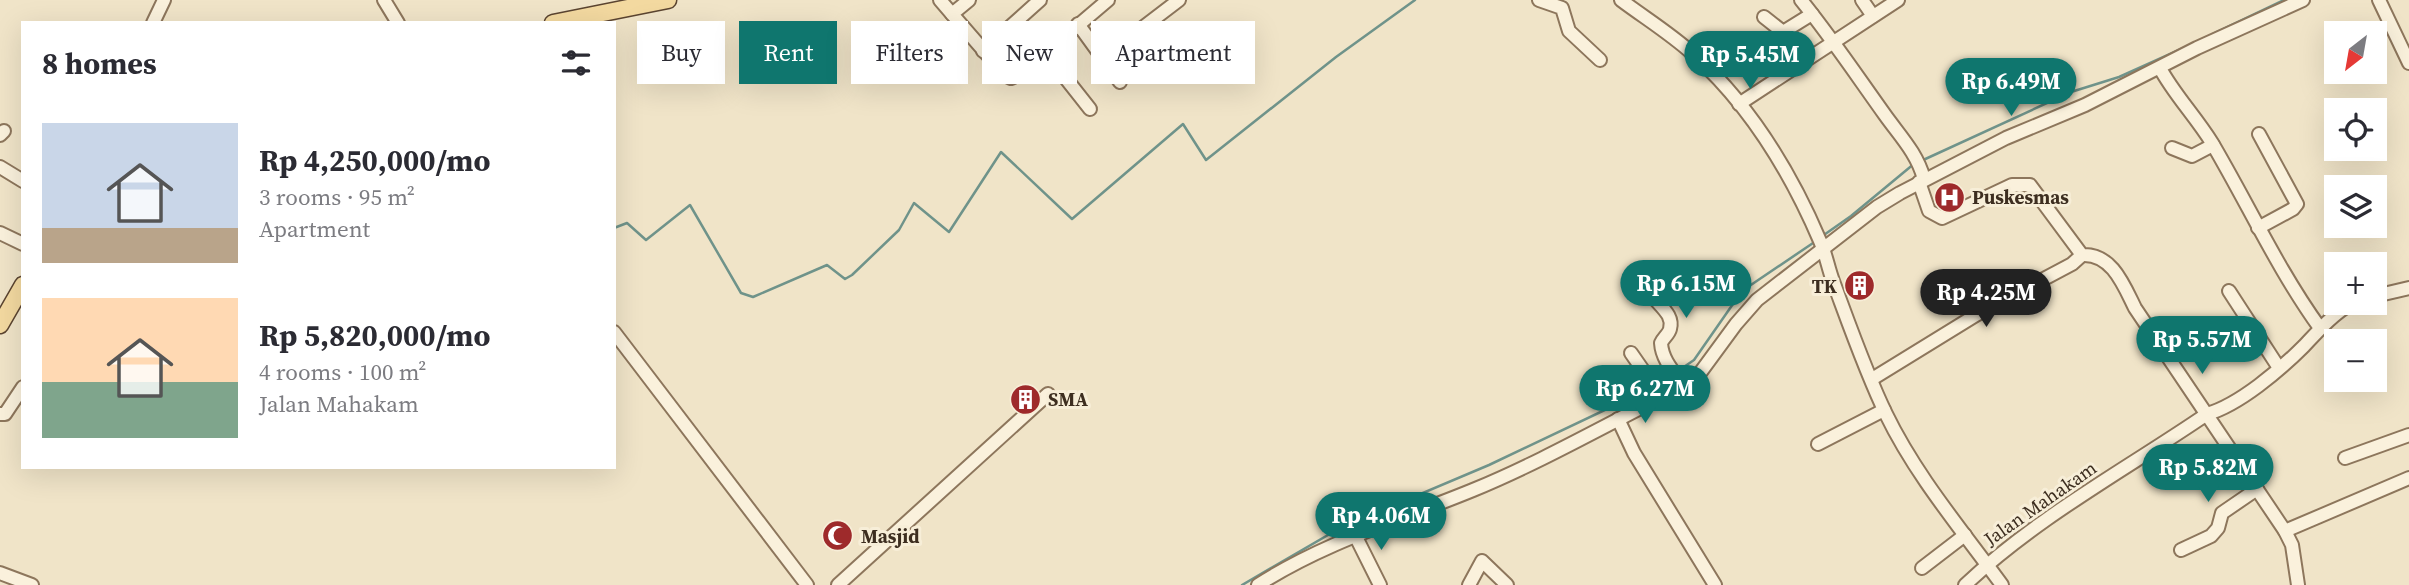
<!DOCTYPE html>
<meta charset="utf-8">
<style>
:root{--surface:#fff;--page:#f7f7f7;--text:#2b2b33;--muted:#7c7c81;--accent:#0f766e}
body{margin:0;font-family:"Source Serif 4",serif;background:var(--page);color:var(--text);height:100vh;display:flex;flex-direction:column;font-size:26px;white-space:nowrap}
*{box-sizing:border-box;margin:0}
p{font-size:23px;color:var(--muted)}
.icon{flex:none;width:38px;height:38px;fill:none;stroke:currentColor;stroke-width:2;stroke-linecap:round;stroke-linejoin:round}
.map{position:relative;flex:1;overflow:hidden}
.details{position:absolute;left:21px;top:21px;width:595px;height:448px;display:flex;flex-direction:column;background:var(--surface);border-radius:0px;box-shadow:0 7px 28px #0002}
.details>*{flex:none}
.top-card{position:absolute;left:637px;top:21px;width:665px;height:63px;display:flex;gap:14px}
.needle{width:46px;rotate:211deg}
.fabs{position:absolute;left:2324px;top:21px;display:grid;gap:14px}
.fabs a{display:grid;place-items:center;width:63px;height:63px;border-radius:0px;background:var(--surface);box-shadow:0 7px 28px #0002;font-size:35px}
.price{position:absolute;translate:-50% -60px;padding:0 16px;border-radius:24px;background:var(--accent);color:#fff;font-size:23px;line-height:46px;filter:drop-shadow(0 2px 4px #0008)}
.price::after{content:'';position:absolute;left:50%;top:42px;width:21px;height:16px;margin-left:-10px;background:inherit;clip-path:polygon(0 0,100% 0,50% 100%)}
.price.on{background:#222;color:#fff}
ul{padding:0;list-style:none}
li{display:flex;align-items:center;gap:21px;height:175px;padding:0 21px}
li span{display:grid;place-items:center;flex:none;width:196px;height:140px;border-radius:0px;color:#555}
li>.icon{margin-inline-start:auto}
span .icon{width:84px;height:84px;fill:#fffc;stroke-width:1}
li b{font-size:30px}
h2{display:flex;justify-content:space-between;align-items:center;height:84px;padding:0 21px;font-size:30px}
.tag{padding:0 24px;border-radius:0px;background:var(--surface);box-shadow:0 7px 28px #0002;font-size:24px;line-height:63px}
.tag.on{background:var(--accent);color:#fff}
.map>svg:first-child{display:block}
</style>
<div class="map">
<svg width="2409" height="585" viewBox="0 0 2409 585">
<rect width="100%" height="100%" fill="#f0e4c8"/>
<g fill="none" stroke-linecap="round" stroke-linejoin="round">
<g stroke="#6f938a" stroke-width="2.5">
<polyline points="2213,34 2284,0"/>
<polyline points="1921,161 2071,92 2119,77 2188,46"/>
<polyline points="614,228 627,223 646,240 690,205 741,293 753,297 827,265 845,279 852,275 899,230 914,203 949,232 1001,152 1072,219 1183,124 1206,160 1336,57 1415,0"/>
<polyline points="1821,237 1851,216 1915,163"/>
<polyline points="1678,371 1694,360 1742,291 1816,241"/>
<polyline points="1654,386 1673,375"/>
<polyline points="1242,585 1340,528 1489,465 1649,389"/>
</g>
<defs>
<g id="minor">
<polyline points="384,0 398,23"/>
<polyline points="940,0 952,14"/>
<polyline points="969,0 952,14 1005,75 1011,78 1021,74 1108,0"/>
<polyline points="1539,0 1562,8 1569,31 1600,60"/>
<path d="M 1621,0 C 1645,18 1671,34 1693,54 C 1750,105 1790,171 1820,241 C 1826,254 1828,268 1833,281 C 1849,324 1866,373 1886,414 C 1916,476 1962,530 2002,585"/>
<path d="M 1801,0 C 1831,37 1857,76 1885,115 C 1900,136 1917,153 1924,179"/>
<polyline points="1862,0 1873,16"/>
<polyline points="2379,0 2409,63"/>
<polyline points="1764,17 1783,32 1812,14"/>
<polyline points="153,23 164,0"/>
<polyline points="1078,24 1120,82"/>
<polyline points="983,51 1040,0"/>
<polyline points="1045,52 1090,109"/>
<polyline points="1103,58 1179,0"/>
<path d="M 2160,68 C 2173,93 2196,117 2212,143 C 2248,204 2278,270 2320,328"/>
<polyline points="1739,104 1898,0"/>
<polyline points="0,135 4,131"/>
<polyline points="2172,148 2192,156 2213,145"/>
<polyline points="0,167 23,181"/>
<path d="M 1919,182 L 1929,211 L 1942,218 L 2012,185 L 2030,185 L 2082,255 C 2112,253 2124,286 2135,308 L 2285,531 L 2292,545 L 2298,585"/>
<polyline points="2258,228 2293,209 2297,204 2259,134"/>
<polyline points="0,233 23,244"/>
<path d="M 1647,275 C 1642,300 1676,308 1670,329 C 1669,334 1663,338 1661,343 C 1662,360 1674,372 1684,386"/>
<polyline points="2229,291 2279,368"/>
<polyline points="2375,296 2409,288"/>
<polyline points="614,332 807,585"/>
<polyline points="1631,353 1647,376 1657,400"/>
<polyline points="1872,379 1976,315 2072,264 2082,255"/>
<polyline points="0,414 5,414 23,387"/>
<polyline points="1618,419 1634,453 1715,585"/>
<polyline points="1818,444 1884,410"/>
<polyline points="2345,458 2409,435"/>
<polyline points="2285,531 2409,478"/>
<polyline points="1355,535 1380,585"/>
<polyline points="2181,550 2211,536 2218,528 2222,513 2257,489"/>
<polyline points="1922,568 1965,535"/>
<polyline points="0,573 32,585"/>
<polyline points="838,585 1048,394"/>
<path d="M 1258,585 C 1325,542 1400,520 1473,490 C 1546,460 1614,420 1684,386 L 1700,373 L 1736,324 L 1757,300 L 1877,207 L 1900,193 L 2006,138 L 2085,105 L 2197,48 L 2303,0"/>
<polyline points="1469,585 1482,561 1507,585"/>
<path d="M 1965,585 C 2037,517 2125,470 2207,414 C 2239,405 2280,370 2304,346 C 2319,330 2333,314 2352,303"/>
</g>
<g id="major">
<polyline points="553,23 668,0"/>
<polyline points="0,325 23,285"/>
</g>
</defs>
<use href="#minor" stroke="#8d765c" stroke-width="16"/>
<use href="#major" stroke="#5b4430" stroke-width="19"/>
<use href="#minor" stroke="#faf1dc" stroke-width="12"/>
<use href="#major" stroke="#f3d9a0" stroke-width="16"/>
</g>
<defs>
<symbol id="hospital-disc" viewBox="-11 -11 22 22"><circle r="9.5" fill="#9e2a2b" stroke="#f7eed8"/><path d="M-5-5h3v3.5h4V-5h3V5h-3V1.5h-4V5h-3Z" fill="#fff"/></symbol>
<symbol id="building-disc" viewBox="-11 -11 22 22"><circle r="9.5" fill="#9e2a2b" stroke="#f7eed8"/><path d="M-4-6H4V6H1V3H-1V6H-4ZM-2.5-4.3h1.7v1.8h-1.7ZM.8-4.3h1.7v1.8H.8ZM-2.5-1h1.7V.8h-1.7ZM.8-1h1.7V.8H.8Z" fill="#fff"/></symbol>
<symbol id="mosque-disc" viewBox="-11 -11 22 22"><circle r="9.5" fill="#9e2a2b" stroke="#f7eed8"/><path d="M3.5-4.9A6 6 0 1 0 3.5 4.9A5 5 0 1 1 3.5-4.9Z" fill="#fff"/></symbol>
</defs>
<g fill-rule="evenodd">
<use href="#hospital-disc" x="1932" y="180" width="35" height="35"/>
<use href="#building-disc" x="1842" y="268" width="35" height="35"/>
<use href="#building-disc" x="1008" y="382" width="35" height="35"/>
<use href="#mosque-disc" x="820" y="518" width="35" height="35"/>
</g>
<g text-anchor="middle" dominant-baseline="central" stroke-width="6" stroke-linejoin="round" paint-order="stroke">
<g font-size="19" font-weight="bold" fill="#3d2e20" stroke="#f7eed8" text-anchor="start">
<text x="1972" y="197">Puskesmas</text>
<text x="1837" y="286" text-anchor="end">TK</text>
<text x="1048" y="399">SMA</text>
<text x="861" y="536">Masjid</text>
</g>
<g font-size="19" fill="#3d2e20" stroke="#f7eed8">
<text transform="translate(2040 503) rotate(-35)">Jalan Mahakam</text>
</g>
</g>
</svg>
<div class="fabs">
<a><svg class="needle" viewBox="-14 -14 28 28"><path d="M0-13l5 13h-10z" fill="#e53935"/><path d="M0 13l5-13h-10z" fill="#7c7c81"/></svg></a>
<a><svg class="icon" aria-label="locate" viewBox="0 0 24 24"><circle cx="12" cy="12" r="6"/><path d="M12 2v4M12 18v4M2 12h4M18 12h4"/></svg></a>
<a><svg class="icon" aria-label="layers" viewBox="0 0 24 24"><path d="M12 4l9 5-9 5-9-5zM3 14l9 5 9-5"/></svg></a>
<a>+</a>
<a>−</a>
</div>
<b class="price" style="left:1750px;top:91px">Rp 5.45M</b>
<b class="price" style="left:2011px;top:118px">Rp 6.49M</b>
<b class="price" style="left:1686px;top:320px">Rp 6.15M</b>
<b class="price on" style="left:1986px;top:329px">Rp 4.25M</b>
<b class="price" style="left:2202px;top:376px">Rp 5.57M</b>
<b class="price" style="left:1645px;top:425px">Rp 6.27M</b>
<b class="price" style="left:2208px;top:504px">Rp 5.82M</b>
<b class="price" style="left:1381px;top:552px">Rp 4.06M</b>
<div class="top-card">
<a class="tag">Buy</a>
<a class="tag on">Rent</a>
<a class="tag">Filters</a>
<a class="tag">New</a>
<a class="tag">Apartment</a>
</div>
<section class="details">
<h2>8 homes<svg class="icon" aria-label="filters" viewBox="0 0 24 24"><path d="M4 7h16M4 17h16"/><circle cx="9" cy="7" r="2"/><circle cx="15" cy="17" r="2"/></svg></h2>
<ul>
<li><span style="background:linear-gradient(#c9d6e8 75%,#b9a48a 0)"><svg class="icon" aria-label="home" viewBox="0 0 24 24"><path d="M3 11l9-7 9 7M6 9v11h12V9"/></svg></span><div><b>Rp 4,250,000/mo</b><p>3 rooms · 95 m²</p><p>Apartment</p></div></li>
<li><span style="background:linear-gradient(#ffd9b3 60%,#7fa58c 0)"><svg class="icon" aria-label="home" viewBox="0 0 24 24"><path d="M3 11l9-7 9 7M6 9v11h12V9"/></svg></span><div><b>Rp 5,820,000/mo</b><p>4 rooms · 100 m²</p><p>Jalan Mahakam</p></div></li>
</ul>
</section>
</div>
